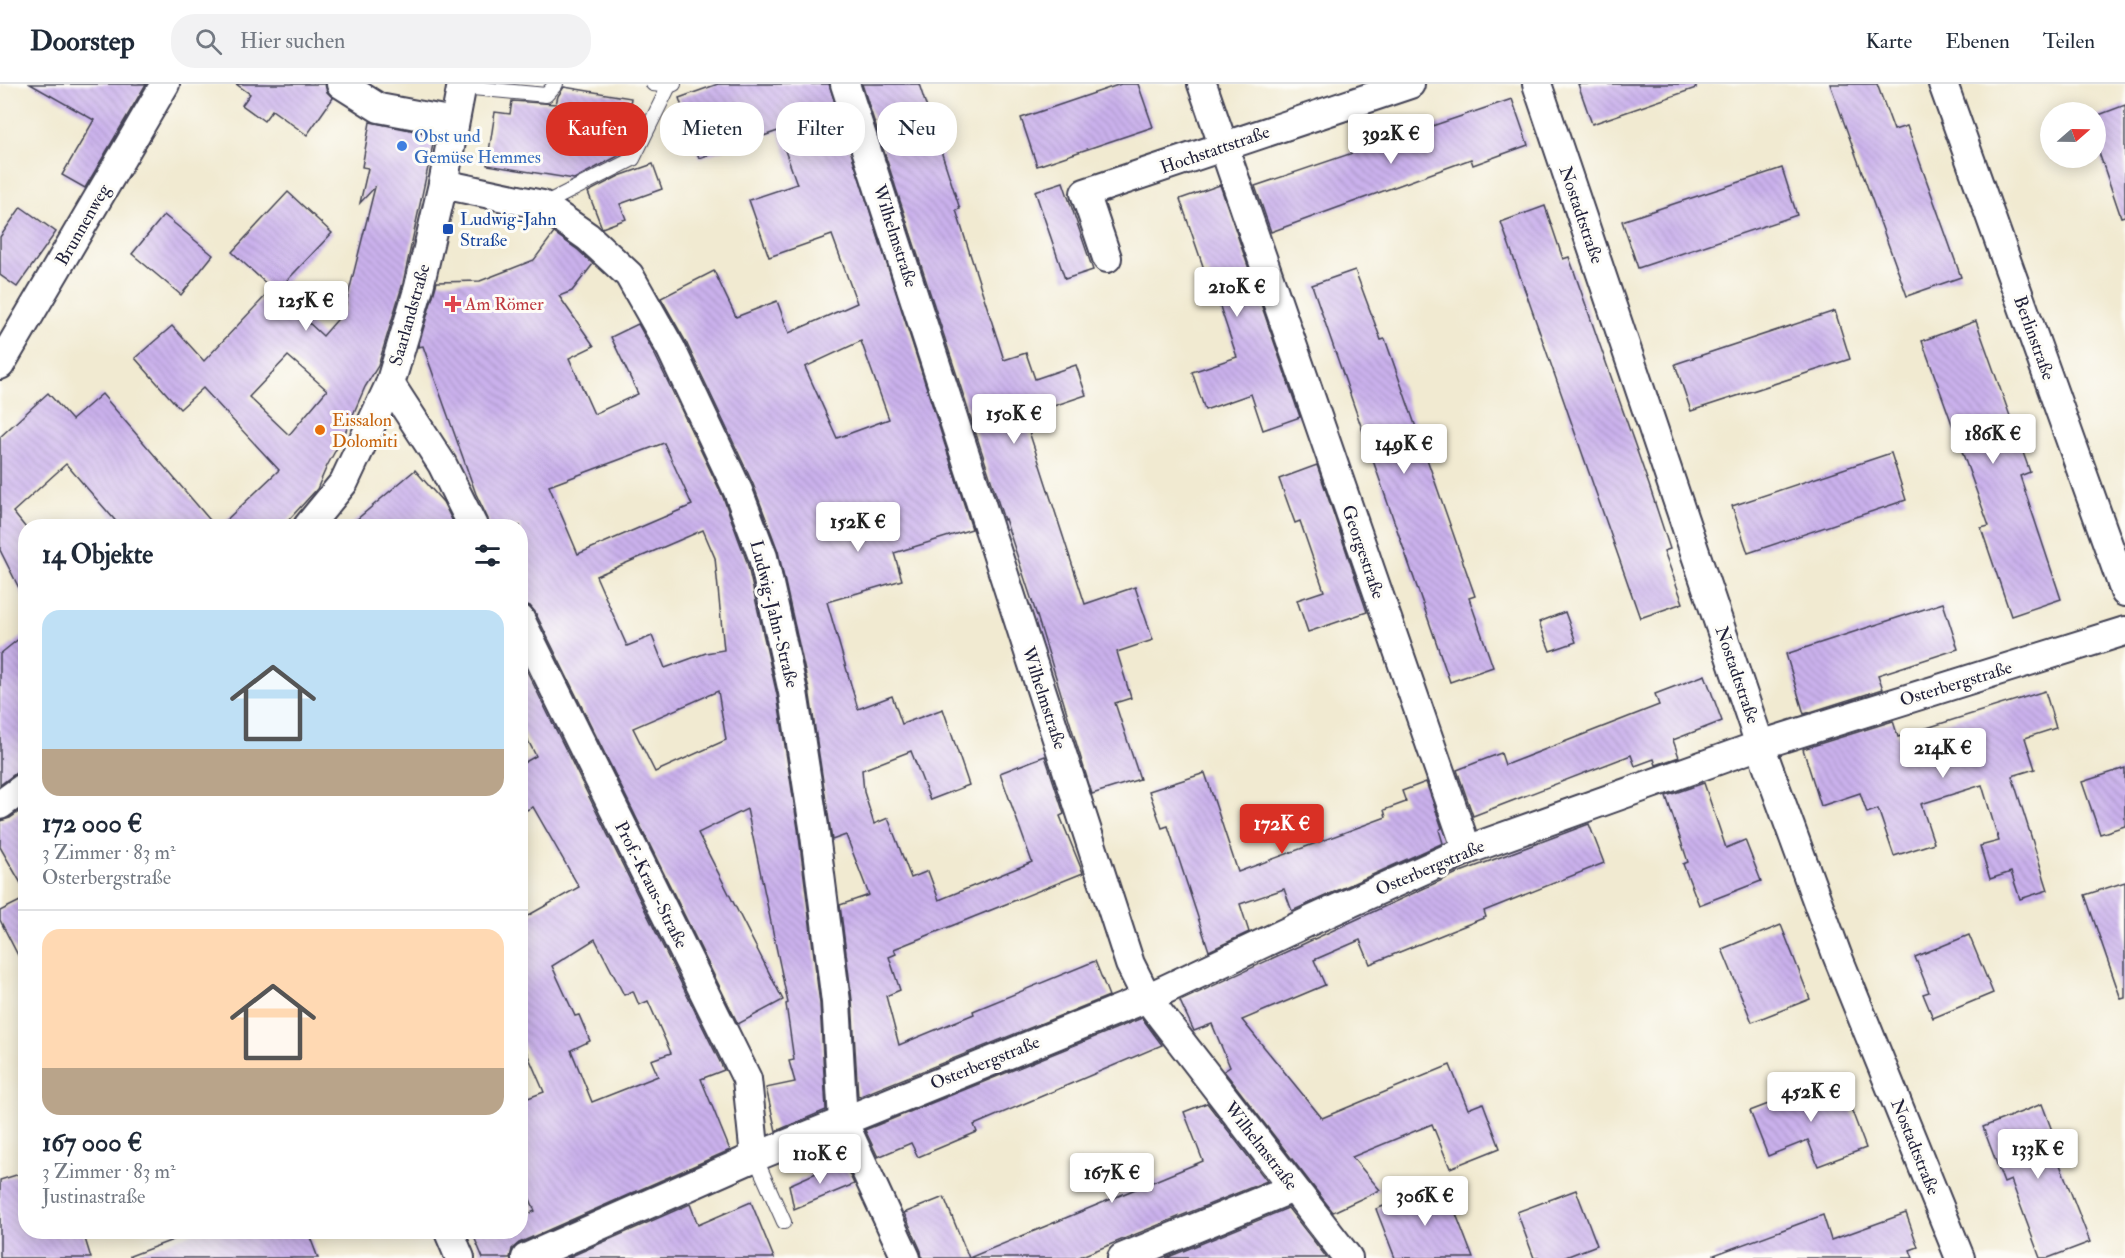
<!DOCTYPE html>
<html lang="de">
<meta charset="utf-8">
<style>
:root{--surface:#fff;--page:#f2f2f3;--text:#1f2937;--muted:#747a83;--line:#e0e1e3;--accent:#d93025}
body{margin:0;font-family:"IM FELL Double Pica",serif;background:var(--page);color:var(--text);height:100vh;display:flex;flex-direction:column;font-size:22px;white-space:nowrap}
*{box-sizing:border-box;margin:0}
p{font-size:20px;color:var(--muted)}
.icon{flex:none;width:33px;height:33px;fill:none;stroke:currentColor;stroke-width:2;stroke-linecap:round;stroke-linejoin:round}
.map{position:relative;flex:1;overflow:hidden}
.sheet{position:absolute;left:18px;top:435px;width:510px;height:720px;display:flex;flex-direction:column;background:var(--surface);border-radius:24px;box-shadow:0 3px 15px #0003}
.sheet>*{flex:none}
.top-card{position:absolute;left:546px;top:18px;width:570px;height:54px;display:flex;gap:12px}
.needle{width:39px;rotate:70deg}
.controls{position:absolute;left:2040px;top:18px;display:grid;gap:12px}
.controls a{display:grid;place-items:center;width:66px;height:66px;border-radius:50%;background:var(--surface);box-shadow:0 3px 15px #0003;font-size:30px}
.price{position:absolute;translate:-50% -51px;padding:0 14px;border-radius:6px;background:#fff;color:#222;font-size:20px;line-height:39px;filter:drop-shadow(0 2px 3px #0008)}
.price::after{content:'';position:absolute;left:50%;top:36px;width:18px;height:14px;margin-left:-9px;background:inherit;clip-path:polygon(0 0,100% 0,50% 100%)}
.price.current{background:var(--accent);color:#fff}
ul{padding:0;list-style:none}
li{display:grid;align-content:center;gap:12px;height:318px;padding:0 24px}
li+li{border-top:2px solid var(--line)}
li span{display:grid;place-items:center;height:186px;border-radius:18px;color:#555}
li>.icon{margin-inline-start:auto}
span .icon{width:108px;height:108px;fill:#fffc;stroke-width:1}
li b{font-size:26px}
h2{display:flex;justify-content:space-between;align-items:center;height:72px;padding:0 24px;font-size:26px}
.tag{padding:0 21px;border-radius:24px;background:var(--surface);box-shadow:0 3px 15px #0003;font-size:21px;line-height:54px}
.tag.current{background:var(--accent);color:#fff}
header{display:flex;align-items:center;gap:36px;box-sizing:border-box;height:84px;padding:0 30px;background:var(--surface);border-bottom:2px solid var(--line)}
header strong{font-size:28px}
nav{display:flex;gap:33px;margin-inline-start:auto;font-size:21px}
.search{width:420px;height:54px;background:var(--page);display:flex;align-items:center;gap:15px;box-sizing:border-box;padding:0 21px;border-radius:24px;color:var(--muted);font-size:22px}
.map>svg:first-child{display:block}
</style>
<header>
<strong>Doorstep</strong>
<div class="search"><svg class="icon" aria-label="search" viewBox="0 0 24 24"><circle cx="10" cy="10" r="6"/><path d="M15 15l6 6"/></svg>Hier suchen</div>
<nav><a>Karte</a><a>Ebenen</a><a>Teilen</a></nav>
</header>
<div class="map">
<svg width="2125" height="1174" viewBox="0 0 2125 1174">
<defs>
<pattern id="building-back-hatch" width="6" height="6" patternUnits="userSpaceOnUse" patternTransform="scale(1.5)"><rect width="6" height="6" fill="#cab1ec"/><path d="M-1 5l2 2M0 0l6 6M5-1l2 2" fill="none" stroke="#ad98cb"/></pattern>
</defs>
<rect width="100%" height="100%" fill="#fdfcf7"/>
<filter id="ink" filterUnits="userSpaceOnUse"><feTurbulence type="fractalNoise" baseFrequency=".0167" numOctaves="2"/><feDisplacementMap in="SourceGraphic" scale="12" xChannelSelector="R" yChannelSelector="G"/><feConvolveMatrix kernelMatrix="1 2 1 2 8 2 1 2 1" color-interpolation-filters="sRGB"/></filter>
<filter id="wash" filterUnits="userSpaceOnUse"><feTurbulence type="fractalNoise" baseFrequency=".008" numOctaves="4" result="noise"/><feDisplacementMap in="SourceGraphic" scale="24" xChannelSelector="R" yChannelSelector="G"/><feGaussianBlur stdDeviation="1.35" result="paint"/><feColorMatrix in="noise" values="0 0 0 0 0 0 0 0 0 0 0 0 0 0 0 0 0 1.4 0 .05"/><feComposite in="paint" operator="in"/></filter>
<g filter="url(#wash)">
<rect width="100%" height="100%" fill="#f1ead1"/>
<g id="blocks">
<g fill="url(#building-back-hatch)" fill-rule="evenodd">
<polygon points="30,0 146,0 85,104 62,91 94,36"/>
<polygon points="236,0 325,0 327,8 333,14 307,51 272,26 264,37 242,21 250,10"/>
<path d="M 718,0 L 829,0 L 972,445 L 894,469 L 902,496 L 827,518 L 858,625 L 892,612 L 902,640 L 943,625 L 969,701 L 930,716 L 911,667 L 862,686 L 864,708 L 874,740 L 888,734 L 911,794 L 928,787 L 939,816 L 1032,778 L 1000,689 L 1045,672 L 1064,730 L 1060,732 L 1083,789 L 894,865 L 896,870 L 889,873 L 900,906 L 886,912 L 899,961 L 974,930 L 973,927 L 1095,877 L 1109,912 L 858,1013 L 852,916 L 840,821 L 869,811 L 846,751 L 832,756 L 809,605 L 778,467 L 753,400 L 686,258 L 661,214 L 714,187 L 736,233 L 777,217 L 789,249 L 857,219 L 832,151 L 769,173 L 749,116 L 797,100 L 778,47 L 699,74 L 679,14 ZM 861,257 L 889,335 L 837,354 L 805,283 Z"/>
<polygon points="862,0 919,0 960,125 956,126 1004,276 1026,269 1035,295 1076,281 1086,311 1024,332 1085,520 1135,503 1153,556 1117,568 1131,614 1115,619 1140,695 1092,710 1037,532 1005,435 1004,436"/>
<polygon points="1121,0 1138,0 1153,43 1037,82 1021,34"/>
<polygon points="1578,0 1696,0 1696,4 1592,40"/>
<polygon points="1830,0 1877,0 1894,46 1907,42 1961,193 1907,212"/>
<polygon points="564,3 631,14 622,70 574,95 487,81 495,28 510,30 512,17 556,20 558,12"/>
<polygon points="1512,15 1528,61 1473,81 1471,75 1271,148 1255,102"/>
<polygon points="2125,21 2125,132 2121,133 2096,60 2096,32"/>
<path d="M 370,38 L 435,51 L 403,199 L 378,282 L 365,303 L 345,349 L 327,382 L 317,405 L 283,442 L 220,442 L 279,386 L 203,304 L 180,325 L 135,274 L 172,242 L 204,277 L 272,205 L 232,168 L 288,108 L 332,149 L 276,208 L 323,252 L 344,228 L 375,103 L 360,119 L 368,84 L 362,83 ZM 288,272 L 327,306 L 289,351 L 249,313 Z"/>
<polygon points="653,80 662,105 620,120 626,135 602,144 588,108 619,92"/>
<polygon points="1782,84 1797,131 1638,184 1622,137"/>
<polygon points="1063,98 1093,186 1065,195 1035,107"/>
<polygon points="1220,101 1300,333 1263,346 1251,310 1205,326 1192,288 1237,273 1208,187 1205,188 1180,115"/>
<polygon points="1545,122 1563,175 1569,173 1649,401 1670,465 1664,467 1683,519 1640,534 1501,138"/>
<polygon points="21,123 56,148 17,203 0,191 0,153"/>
<polygon points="164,131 213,171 181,211 132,170"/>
<path d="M 554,149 L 578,166 L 593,180 L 572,207 L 559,212 L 594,262 L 569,274 L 594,330 L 638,310 L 611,253 L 638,240 L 656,273 L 723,413 L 747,478 L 777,611 L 798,745 L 820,920 L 826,1026 L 776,1047 L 766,1004 L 795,998 L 789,977 L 794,976 L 786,920 L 788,919 L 747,725 L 698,749 L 783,916 L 738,940 L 535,528 L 530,522 L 522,519 L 520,515 L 520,442 L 489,442 L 488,435 L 476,410 L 423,262 L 418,263 L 437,198 L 480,197 L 534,176 ZM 664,359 L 692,421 L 578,470 L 549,402 ZM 703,446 L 715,474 L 724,566 L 706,569 L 665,584 L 652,552 L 627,562 L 596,492 ZM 718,607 L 726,656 L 655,688 L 633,644 Z"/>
<polygon points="1355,186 1381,256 1385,255 1475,512 1469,514 1493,583 1450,598 1312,201"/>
<polygon points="1835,227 1850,275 1691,327 1675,280"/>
<polygon points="1976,237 2030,388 2020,392 2061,515 2011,532 1981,444 1989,442 1922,257"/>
<polygon points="48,309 72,336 102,310 215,442 120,442 66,380 13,428 26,444 26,518 0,466 0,353"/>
<polygon points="1891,369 1906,416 1748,469 1732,422"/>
<polygon points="1317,381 1367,528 1308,548 1297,516 1324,507 1300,437 1295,439 1279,395"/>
<polygon points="415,386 443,418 455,442 349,442"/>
<polygon points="1943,519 1958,565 1878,591 1883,605 1804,630 1786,570"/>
<polygon points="1565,528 1576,558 1550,567 1539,538"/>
<polygon points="26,549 26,686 16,689 0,701 0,570"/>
<path d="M 520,573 L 724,986 L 701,995 L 730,1066 L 519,1159 L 512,1165 L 510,1174 L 483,1174 L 472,1148 L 520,1148 L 520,1133 L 535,1127 L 520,1091 L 520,1017 L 544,1008 L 520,953 L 520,836 L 579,803 L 533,723 L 520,729 L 520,681 L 536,672 L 520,641 ZM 595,855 L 624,911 L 633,907 L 639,921 L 648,917 L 671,969 L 651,976 L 658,992 L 592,1018 L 571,966 L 590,957 L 579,931 L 575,932 L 552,882 Z"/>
<polygon points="1705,591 1722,637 1673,656 1679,673 1656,681 1654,675 1635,682 1631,671 1473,732 1457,686 1501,669 1505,681 1659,621 1655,610"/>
<polygon points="2045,607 2056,644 2025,654 2035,685 2012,692 2048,806 2020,815 2011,788 1990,795 1980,762 1999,757 1982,701 1921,720 1934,759 1894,772 1878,725 1867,729 1860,709 1821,722 1803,665 1893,637 1898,653"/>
<polygon points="2125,684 2125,742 2100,750 2082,698"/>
<polygon points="1205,689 1238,788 1386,733 1384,726 1406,718 1402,707 1426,698 1442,744 1439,746 1443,759 1292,827 1284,805 1240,820 1249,848 1209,867 1168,742 1162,744 1149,707"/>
<polygon points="1704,699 1726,764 1745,756 1761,797 1699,821 1683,780 1688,778 1666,712"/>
<polygon points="26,723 26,808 0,763 0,737 10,734"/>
<polygon points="1589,740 1604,779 1484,827 1486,833 1370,880 1360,856 1314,876 1325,901 1242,936 1322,1034 1450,981 1468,1025 1483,1019 1500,1064 1450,1084 1432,1040 1352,1073 1380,1106 1333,1128 1224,987 1230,983 1212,940 1194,947 1180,917 1455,790"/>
<polygon points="2125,798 2125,914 2121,915 2085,811"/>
<polygon points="26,814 26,887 0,836 0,827"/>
<polygon points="1781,841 1810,915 1752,938 1722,865"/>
<polygon points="1969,851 1993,909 1933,934 1923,910 1929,908 1915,873"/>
<polygon points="1142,934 1162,961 974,1041 977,1048 918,1073 911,1059 878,1073 865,1046"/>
<polygon points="1839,993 1866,1064 1818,1082 1808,1056 1768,1072 1750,1027"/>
<polygon points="1207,1019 1267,1097 1077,1174 922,1174 921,1167 904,1129 944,1113 969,1174 1203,1077 1184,1028"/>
<polygon points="2042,1020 2063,1076 2059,1078 2090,1158 2048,1174 2040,1174 2011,1096 2004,1099 1983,1043"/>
<polygon points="843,1077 854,1100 794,1125 789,1101"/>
<polygon points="26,1088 26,1148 83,1148 91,1174 0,1174 0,1096"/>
<polygon points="1444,1099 1473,1174 1395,1174 1376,1125"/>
<polygon points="1576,1106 1597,1161 1563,1174 1534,1174 1517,1128"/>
<polygon points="751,1118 774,1174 567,1174 690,1120 698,1141"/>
<polygon points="1288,1124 1327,1174 1166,1174"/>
<polygon points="1906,1129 1918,1163 1910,1166 1913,1174 1714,1174 1714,1171 1823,1131 1831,1156"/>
<polygon points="194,1148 308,1148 318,1174 130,1174 130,1172"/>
</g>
</g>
</g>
<g filter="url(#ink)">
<use href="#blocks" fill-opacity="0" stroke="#414052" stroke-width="1.5"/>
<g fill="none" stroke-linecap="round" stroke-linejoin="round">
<defs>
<g id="service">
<polyline points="653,0 669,2 674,0"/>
<polyline points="462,3 546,11 556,0"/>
<polyline points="542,121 633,75 669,2"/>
<polyline points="755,1073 784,1138"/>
</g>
<g id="minor">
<polyline points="341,0 379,24 454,38"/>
<polyline points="845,0 1130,880 1147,914 1348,1174"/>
<polyline points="1202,0 1467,766"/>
<polyline points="1537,0 1760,661 1837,871 1960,1174"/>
<polyline points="1943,0 2125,508"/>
<polyline points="443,100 542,121 588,153 629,191 671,265 738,407 763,473 793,608 814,743 836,918 843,1037 906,1174"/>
<polyline points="1107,174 1085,109 1410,0"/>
<polyline points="0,281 165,0"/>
<polyline points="390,300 442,380 473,442"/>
<polyline points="308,442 344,398 390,300 419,203 443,100 462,0"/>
<polyline points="520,535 747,995 755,1073"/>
<polyline points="0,721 26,702"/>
<polyline points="449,1148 460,1174"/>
<polyline points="526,1174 755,1073 1147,914 1310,837 1467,766 1760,661 2125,547"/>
<polyline points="1122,1174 1293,1104"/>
</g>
</defs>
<use href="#service" stroke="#414052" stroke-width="16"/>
<use href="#minor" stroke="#414052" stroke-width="32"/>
<use href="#service" stroke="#fff" stroke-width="14"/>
<use href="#minor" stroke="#fff" stroke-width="28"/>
</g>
</g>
<circle fill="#3f7fe0" stroke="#fdfcf7" stroke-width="2" cx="402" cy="62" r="6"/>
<rect fill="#1a4fb4" stroke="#fdfcf7" stroke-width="2" x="442" y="139" width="12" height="12" rx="3"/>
<path fill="#e0444e" stroke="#fdfcf7" stroke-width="2" d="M450 211h6v6h6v6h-6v6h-6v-6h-6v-6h6z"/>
<circle fill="#e8710a" stroke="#fdfcf7" stroke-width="2" cx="320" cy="346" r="6"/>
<g text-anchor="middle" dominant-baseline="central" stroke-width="6" stroke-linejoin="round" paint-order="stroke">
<g font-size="18" fill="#366cbe" stroke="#fdfcf7" text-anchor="start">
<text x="414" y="52">Obst und<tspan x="414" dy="21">Gemüse Hemmes</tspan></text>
</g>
<g font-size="18" fill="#22223b" stroke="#fdfcf7">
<text transform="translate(1215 66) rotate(-19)">Hochstattstraße</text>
<text transform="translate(1581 131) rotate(71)">Nostadtstraße</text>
<text transform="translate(83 141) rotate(-60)">Brunnenweg</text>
<text transform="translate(895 152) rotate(72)">Wilhelmstraße</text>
<text transform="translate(410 231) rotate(-74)">Saarlandstraße</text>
<text transform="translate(2034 254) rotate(70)">Berlinstraße</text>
<text transform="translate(1363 468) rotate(71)">Georgestraße</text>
<text transform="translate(774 530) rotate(76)">Ludwig-Jahn-Straße</text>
<text transform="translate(1737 591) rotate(71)">Nostadtstraße</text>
<text transform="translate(1956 600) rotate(-17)">Osterbergstraße</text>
<text transform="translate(1044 614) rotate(72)">Wilhelmstraße</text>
<text transform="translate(1430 784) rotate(-23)">Osterbergstraße</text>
<text transform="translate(651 801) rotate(63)">Prof.-Kraus-Straße</text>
<text transform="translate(985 979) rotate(-22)">Osterbergstraße</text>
<text transform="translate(1261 1062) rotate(52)">Wilhelmstraße</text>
<text transform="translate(1915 1063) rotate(68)">Nostadtstraße</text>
</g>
<g font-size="18" fill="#164399" stroke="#fdfcf7" text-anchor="start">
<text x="460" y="135">Ludwig-Jahn<tspan x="460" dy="21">Straße</tspan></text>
</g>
<g font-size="18" fill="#be3a42" stroke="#fdfcf7" text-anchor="start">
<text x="465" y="220">Am Römer</text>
</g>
<g font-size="18" fill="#c56008" stroke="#fdfcf7" text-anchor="start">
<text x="332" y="336">Eissalon<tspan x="332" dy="21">Dolomiti</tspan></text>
</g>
</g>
</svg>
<div class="controls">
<a><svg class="needle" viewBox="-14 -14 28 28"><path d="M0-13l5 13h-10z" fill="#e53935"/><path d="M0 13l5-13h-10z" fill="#747a83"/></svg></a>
</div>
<b class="price" style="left:1391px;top:81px">392K €</b>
<b class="price" style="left:1237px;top:234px">210K €</b>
<b class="price" style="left:306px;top:248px">125K €</b>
<b class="price" style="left:1014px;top:361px">150K €</b>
<b class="price" style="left:1993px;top:381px">186K €</b>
<b class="price" style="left:1404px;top:391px">149K €</b>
<b class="price" style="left:858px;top:469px">152K €</b>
<b class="price" style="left:1943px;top:695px">214K €</b>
<b class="price current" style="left:1282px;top:771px">172K €</b>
<b class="price" style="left:1811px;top:1039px">452K €</b>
<b class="price" style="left:2038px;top:1096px">133K €</b>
<b class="price" style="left:820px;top:1101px">110K €</b>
<b class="price" style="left:1112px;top:1120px">167K €</b>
<b class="price" style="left:1425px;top:1143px">306K €</b>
<div class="top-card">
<a class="tag current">Kaufen</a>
<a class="tag">Mieten</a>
<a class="tag">Filter</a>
<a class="tag">Neu</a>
</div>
<section class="sheet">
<h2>14 Objekte<svg class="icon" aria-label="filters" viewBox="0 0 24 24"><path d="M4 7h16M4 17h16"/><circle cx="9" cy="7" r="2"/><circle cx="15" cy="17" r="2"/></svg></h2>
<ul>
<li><span style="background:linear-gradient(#bfe0f5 75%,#b9a48a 0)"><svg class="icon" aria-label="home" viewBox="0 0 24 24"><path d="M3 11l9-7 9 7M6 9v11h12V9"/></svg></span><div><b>172 000 €</b><p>3 Zimmer · 83 m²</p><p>Osterbergstraße</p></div></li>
<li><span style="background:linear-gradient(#ffd9b3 75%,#b9a48a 0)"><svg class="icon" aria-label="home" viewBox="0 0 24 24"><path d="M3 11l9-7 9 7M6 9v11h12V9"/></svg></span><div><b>167 000 €</b><p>3 Zimmer · 83 m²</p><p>Justinastraße</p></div></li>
</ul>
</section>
</div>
